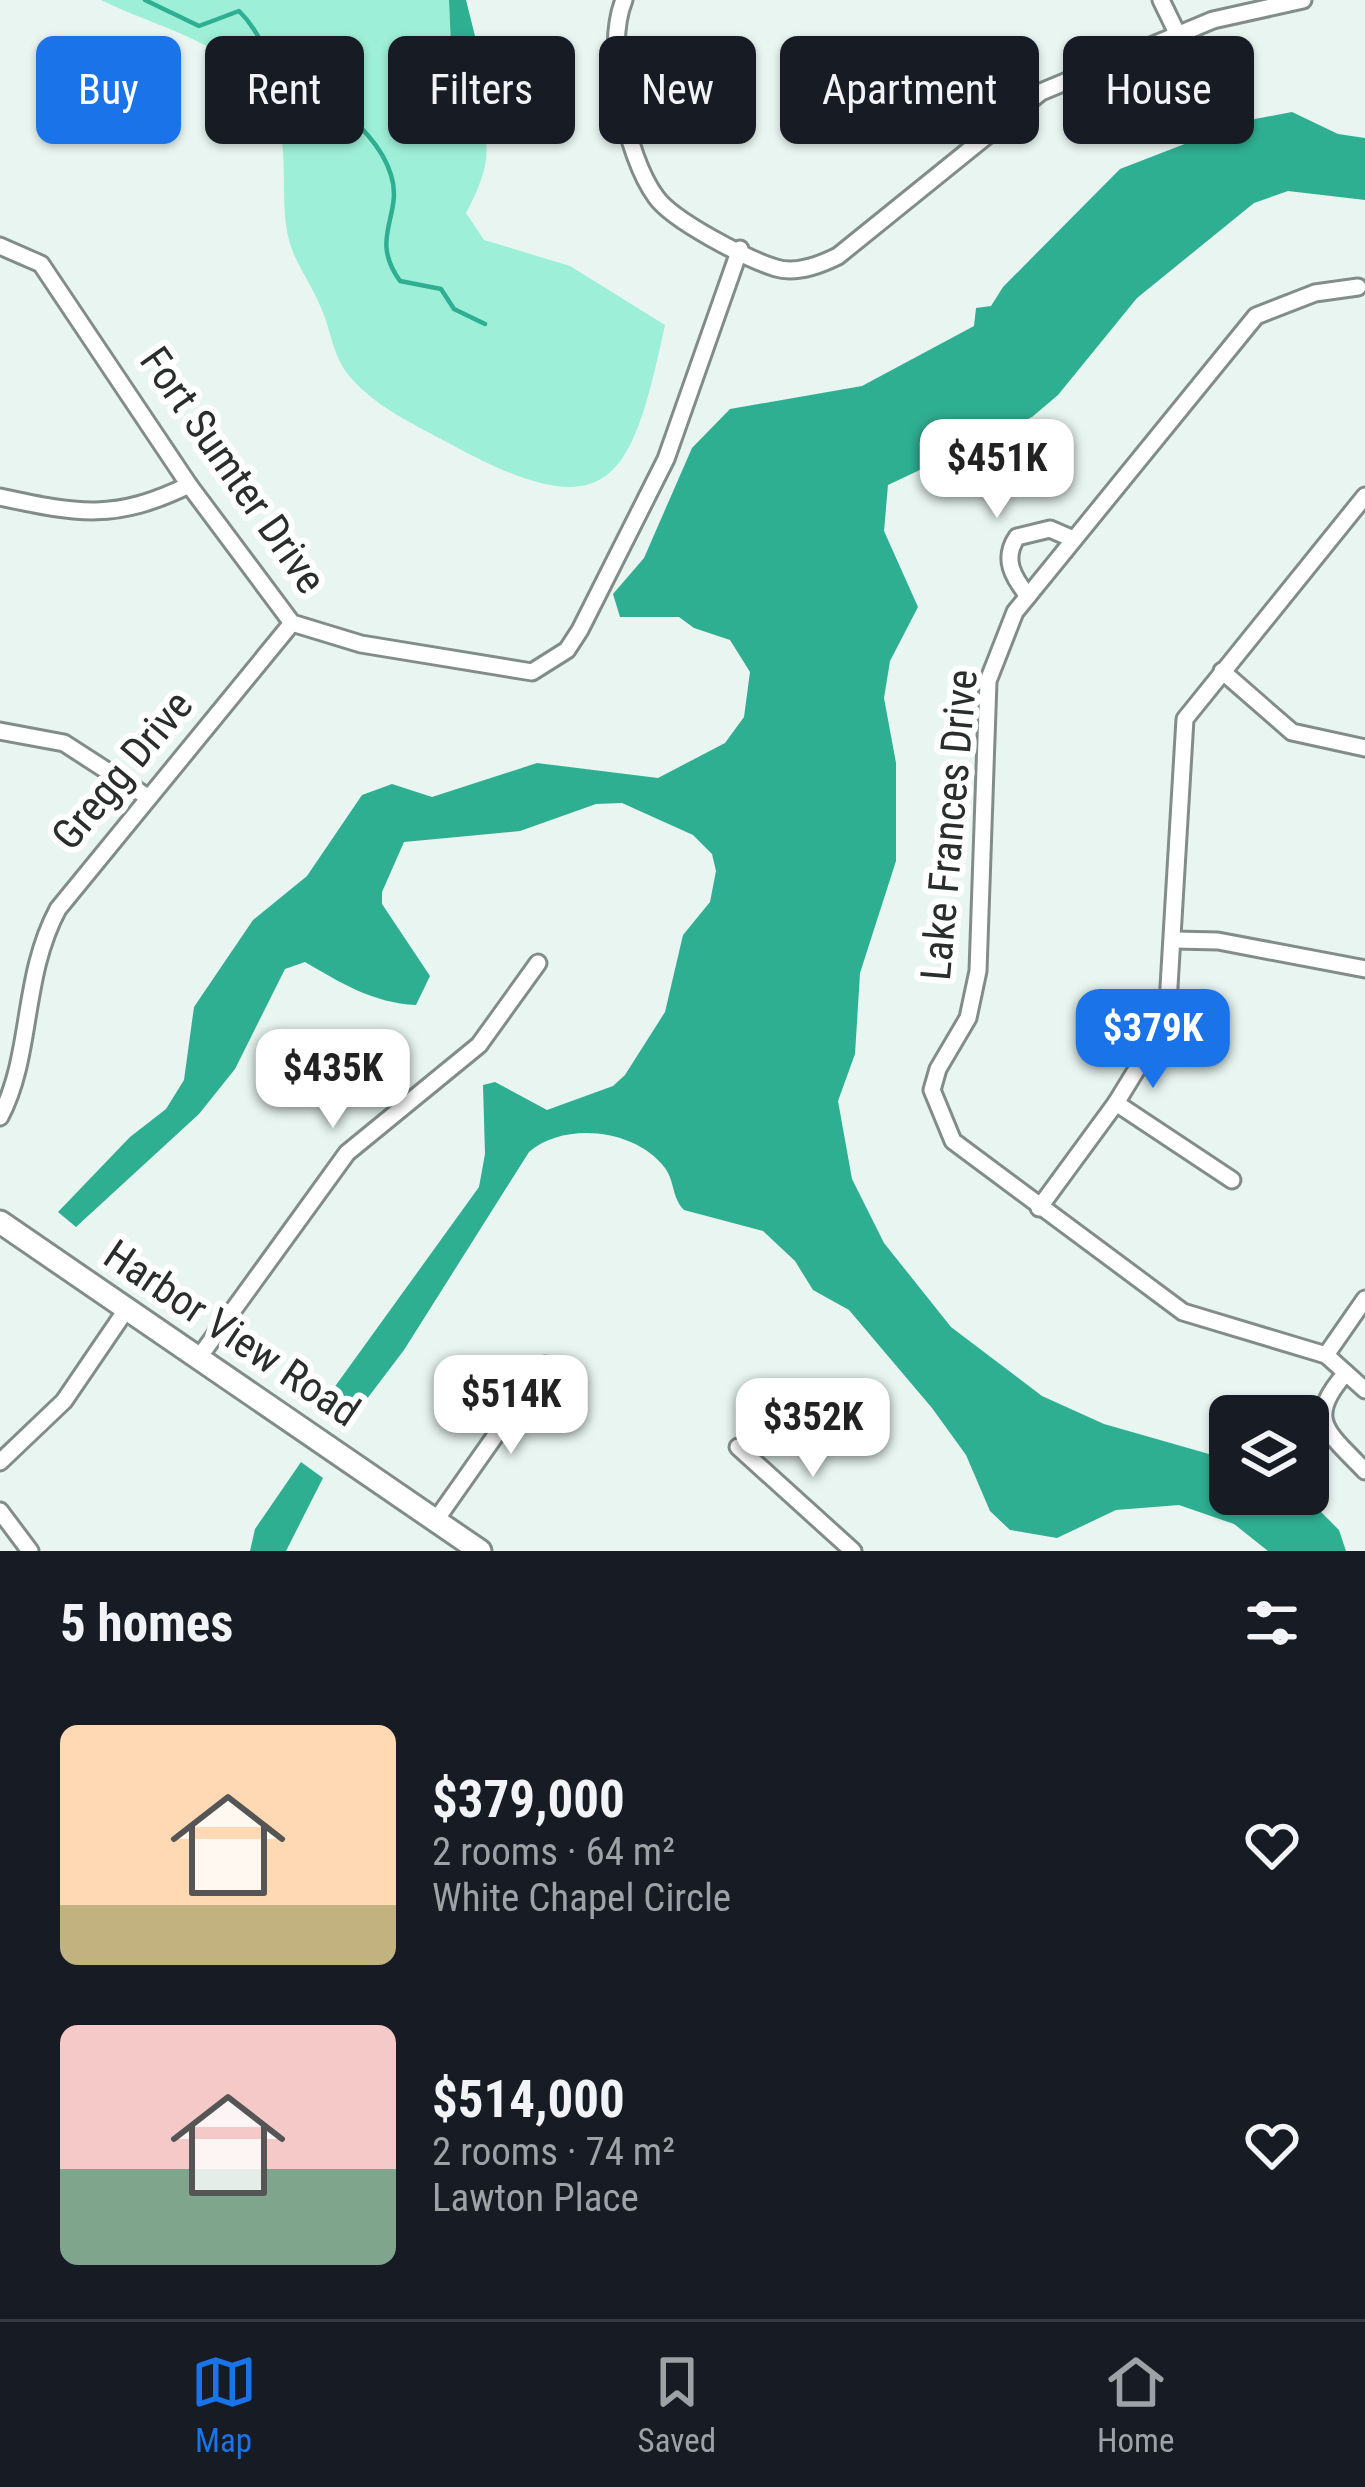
<!DOCTYPE html>
<meta charset="utf-8">
<style>
:root{--surface:#171b24;--page:#242831;--text:#f1f3f6;--muted:#9ea1a6;--line:#363941;--accent:#1a73e8}
body{margin:0;font-family:"Roboto Condensed",sans-serif;background:var(--page);color:var(--text);height:100vh;display:flex;flex-direction:column;font-size:45px;white-space:nowrap}
*{box-sizing:border-box;margin:0}
p{font-size:39px;color:var(--muted)}
.icon{flex:none;width:66px;height:66px;fill:none;stroke:currentColor;stroke-width:2;stroke-linecap:round;stroke-linejoin:round}
.map{position:relative;height:1551px;overflow:hidden}
.side{display:flex;flex-direction:column;background:var(--surface);flex:1}
.side>*{flex:none}
.banner{position:absolute;left:36px;top:36px;width:1293px;height:108px;display:flex;gap:24px}
.controls{position:absolute;left:1209px;top:1395px;display:grid;gap:24px}
.controls a{display:grid;place-items:center;width:120px;height:120px;border-radius:18px;background:var(--surface);box-shadow:0 3px 9px #0004;font-size:60px}
.price{position:absolute;translate:-50% -102px;padding:0 27px;border-radius:24px;background:#fff;color:#222;font-size:39px;line-height:78px;filter:drop-shadow(0 3px 6px #0008)}
.price::after{content:'';position:absolute;left:50%;top:72px;width:36px;height:27px;margin-left:-18px;background:inherit;clip-path:polygon(0 0,100% 0,50% 100%)}
.price.current{background:var(--accent);color:#fff}
ul{padding:0;list-style:none}
li{display:flex;align-items:center;gap:36px;height:300px;padding:0 60px}
li span{display:grid;place-items:center;flex:none;width:336px;height:240px;border-radius:18px;color:#555}
li>.icon{margin-inline-start:auto}
span .icon{width:144px;height:144px;fill:#fffc;stroke-width:1}
li b{font-size:51px}
h2{display:flex;justify-content:space-between;align-items:center;height:144px;padding:0 60px;font-size:51px}
.pill{padding:0 42px;border-radius:18px;background:var(--surface);box-shadow:0 3px 9px #0004;font-size:42px;line-height:108px}
.pill.current{background:var(--accent);color:#fff}
.menu{display:flex;justify-content:space-around;align-items:center;height:168px;border-top:3px solid var(--line);background:var(--surface);font-size:33px;color:var(--muted)}
.menu a{display:grid;justify-items:center;gap:6px}
.menu .current{color:var(--accent)}
.map>svg:first-child{display:block}
</style>
<div class="map">
<svg width="1365" height="1551" viewBox="0 0 1365 1551">
<rect width="100%" height="100%" fill="#e8f5f0"/>
<path fill="#9eefd7" d="M 101,0 L 449,0 L 451,47 L 443,127 L 455,123 L 464,104 C 501,136 486,175 466,213 L 484,240 L 570,266 L 665,325 C 632,477 613,532 456,447 C 418,426 370,406 344,369 C 333,352 330,329 322,310 C 312,284 294,263 288,236 C 278,189 294,136 265,94 C 229,42 155,27 101,0 Z"/>
<g fill="#2faf92">
<polygon points="449,0 466,0 481,60 454,131 443,128 451,47"/>
<path d="M 1292,112 L 1338,134 L 1365,138 L 1365,200 L 1288,191 L 1254,203 L 1137,298 L 1058,395 L 1032,417 L 888,485 L 884,531 L 918,607 L 890,661 L 884,698 L 896,763 L 896,861 L 860,973 L 855,1054 L 838,1101 L 852,1179 L 884,1243 L 951,1327 L 1042,1396 L 1104,1424 L 1230,1460 L 1230,1494 L 1304,1495 L 1339,1530 L 1346,1551 L 1268,1551 L 1234,1524 L 1179,1505 L 1116,1510 L 1057,1538 L 1010,1530 L 990,1511 L 966,1455 L 932,1408 L 849,1310 L 813,1290 L 795,1261 L 763,1231 L 684,1210 C 672,1198 675,1182 665,1168 C 636,1129 565,1121 529,1152 L 404,1350 L 354,1416 L 331,1392 L 479,1187 L 485,1154 L 483,1085 L 495,1082 L 547,1110 L 613,1086 L 625,1075 L 665,1012 L 683,935 L 710,902 L 716,871 L 712,854 L 693,835 L 622,803 L 596,804 L 520,831 L 404,842 L 382,892 L 382,904 L 430,976 L 416,1005 C 373,1003 341,983 305,962 L 285,969 L 235,1069 L 199,1114 L 76,1227 L 58,1212 L 130,1137 L 166,1109 L 184,1080 L 194,1007 L 253,920 L 307,876 L 362,795 L 392,784 L 432,797 L 537,763 L 658,778 L 725,743 L 744,717 L 750,672 L 730,640 L 694,628 L 679,617 L 620,617 L 613,594 L 644,558 L 692,448 L 730,409 L 862,386 L 974,326 L 976,308 L 991,306 L 1003,287 L 1120,169 L 1244,121 Z"/>
<polygon points="301,1462 323,1478 286,1551 250,1551 255,1529"/>
</g>
<g fill="none" stroke-linecap="round" stroke-linejoin="round">
<path stroke="#2faf92" stroke-width="4.5" d="M 145,0 L 199,26 L 239,11 C 265,36 269,71 298,92 C 307,100 321,100 332,106 C 357,119 383,148 391,175 C 404,215 368,237 400,281 L 441,289 L 454,309 L 485,324"/>
<defs>
<g id="minor">
<path d="M 624,0 C 604,48 625,155 656,197 C 673,221 747,259 776,268 C 796,274 820,265 838,256 L 1041,92 L 1213,20 L 1303,0"/>
<polyline points="1161,0 1177,33"/>
<polyline points="0,246 41,264 189,485 292,623 361,644 532,672 567,650 580,630 666,459 740,249"/>
<polyline points="1358,287 1315,293 1256,316 1015,612 988,681 978,971 968,1018 938,1069 932,1090 953,1141 1183,1312 1326,1355 1365,1390"/>
<path d="M 0,497 C 79,514 115,521 189,485"/>
<path d="M 1028,596 C 1013,577 1002,559 1017,537 L 1050,529 L 1073,539"/>
<polyline points="1222,671 1292,732 1365,748"/>
<polyline points="0,731 64,743 146,796"/>
<polyline points="1175,940 1218,941 1365,969"/>
<polyline points="1116,1103 1232,1180"/>
<path d="M 0,1117 C 33,1054 21,978 58,909 L 292,623"/>
<polyline points="1039,1208 1116,1103 1167,1020 1185,719 1365,496"/>
<polyline points="1326,1355 1365,1299"/>
<polyline points="200,1356 347,1153 479,1045 538,963"/>
<path d="M 1346,1373 C 1304,1420 1328,1432 1365,1471"/>
<polyline points="738,1447 853,1551"/>
<polyline points="0,1462 64,1401 126,1310"/>
<polyline points="0,1511 30,1551"/>
<polyline points="436,1520 545,1365"/>
</g>
<polyline id="secondary" points="0,1222 480,1551"/>
</defs>
<use href="#minor" stroke="#828d8a" stroke-width="21"/>
<use href="#secondary" stroke="#828d8a" stroke-width="27"/>
<use href="#minor" stroke="#fff" stroke-width="15"/>
<use href="#secondary" stroke="#fff" stroke-width="21"/>
</g>
<g text-anchor="middle" dominant-baseline="central" stroke-width="12" stroke-linejoin="round" paint-order="stroke">
<g font-size="42" fill="#292d2c" stroke="#fff">
<text transform="translate(233 470) rotate(55)">Fort Sumter Drive</text>
<text transform="translate(122 770) rotate(-50)">Gregg Drive</text>
<text transform="translate(949 825) rotate(-85)">Lake Frances Drive</text>
<text transform="translate(232 1333) rotate(34)">Harbor View Road</text>
</g>
</g>
</svg>
<div class="controls">
<a><svg class="icon" aria-label="layers" viewBox="0 0 24 24"><path d="M12 4l9 5-9 5-9-5zM3 14l9 5 9-5"/></svg></a>
</div>
<b class="price" style="left:997px;top:521px">$451K</b>
<b class="price current" style="left:1153px;top:1091px">$379K</b>
<b class="price" style="left:333px;top:1131px">$435K</b>
<b class="price" style="left:511px;top:1457px">$514K</b>
<b class="price" style="left:813px;top:1480px">$352K</b>
<div class="banner">
<a class="pill current">Buy</a>
<a class="pill">Rent</a>
<a class="pill">Filters</a>
<a class="pill">New</a>
<a class="pill">Apartment</a>
<a class="pill">House</a>
</div>
</div>
<section class="side">
<h2>5 homes<svg class="icon" aria-label="filters" viewBox="0 0 24 24"><path d="M4 7h16M4 17h16"/><circle cx="9" cy="7" r="2"/><circle cx="15" cy="17" r="2"/></svg></h2>
<ul>
<li><span style="background:linear-gradient(#ffd9b3 75%,#c2b280 0)"><svg class="icon" aria-label="home" viewBox="0 0 24 24"><path d="M3 11l9-7 9 7M6 9v11h12V9"/></svg></span><div><b>$379,000</b><p>2 rooms · 64 m²</p><p>White Chapel Circle</p></div><svg class="icon" aria-label="heart" viewBox="0 0 24 24"><path d="M12 20l-8-8c-3-5 5-10 8-4 3-6 11-1 8 4z"/></svg></li>
<li><span style="background:linear-gradient(#f6c9c9 60%,#7fa58c 0)"><svg class="icon" aria-label="home" viewBox="0 0 24 24"><path d="M3 11l9-7 9 7M6 9v11h12V9"/></svg></span><div><b>$514,000</b><p>2 rooms · 74 m²</p><p>Lawton Place</p></div><svg class="icon" aria-label="heart" viewBox="0 0 24 24"><path d="M12 20l-8-8c-3-5 5-10 8-4 3-6 11-1 8 4z"/></svg></li>
</ul>
</section>
<nav class="menu">
<a class="current"><svg class="icon" aria-label="map" viewBox="0 0 24 24"><path d="M3 6l6-2 6 2 6-2v14l-6 2-6-2-6 2zM9 4v14M15 6v14"/></svg>Map</a>
<a><svg class="icon" aria-label="saved" viewBox="0 0 24 24"><path d="M7 4h10v16l-5-4-5 4z"/></svg>Saved</a>
<a><svg class="icon" aria-label="home" viewBox="0 0 24 24"><path d="M3 11l9-7 9 7M6 9v11h12V9"/></svg>Home</a>
</nav>
